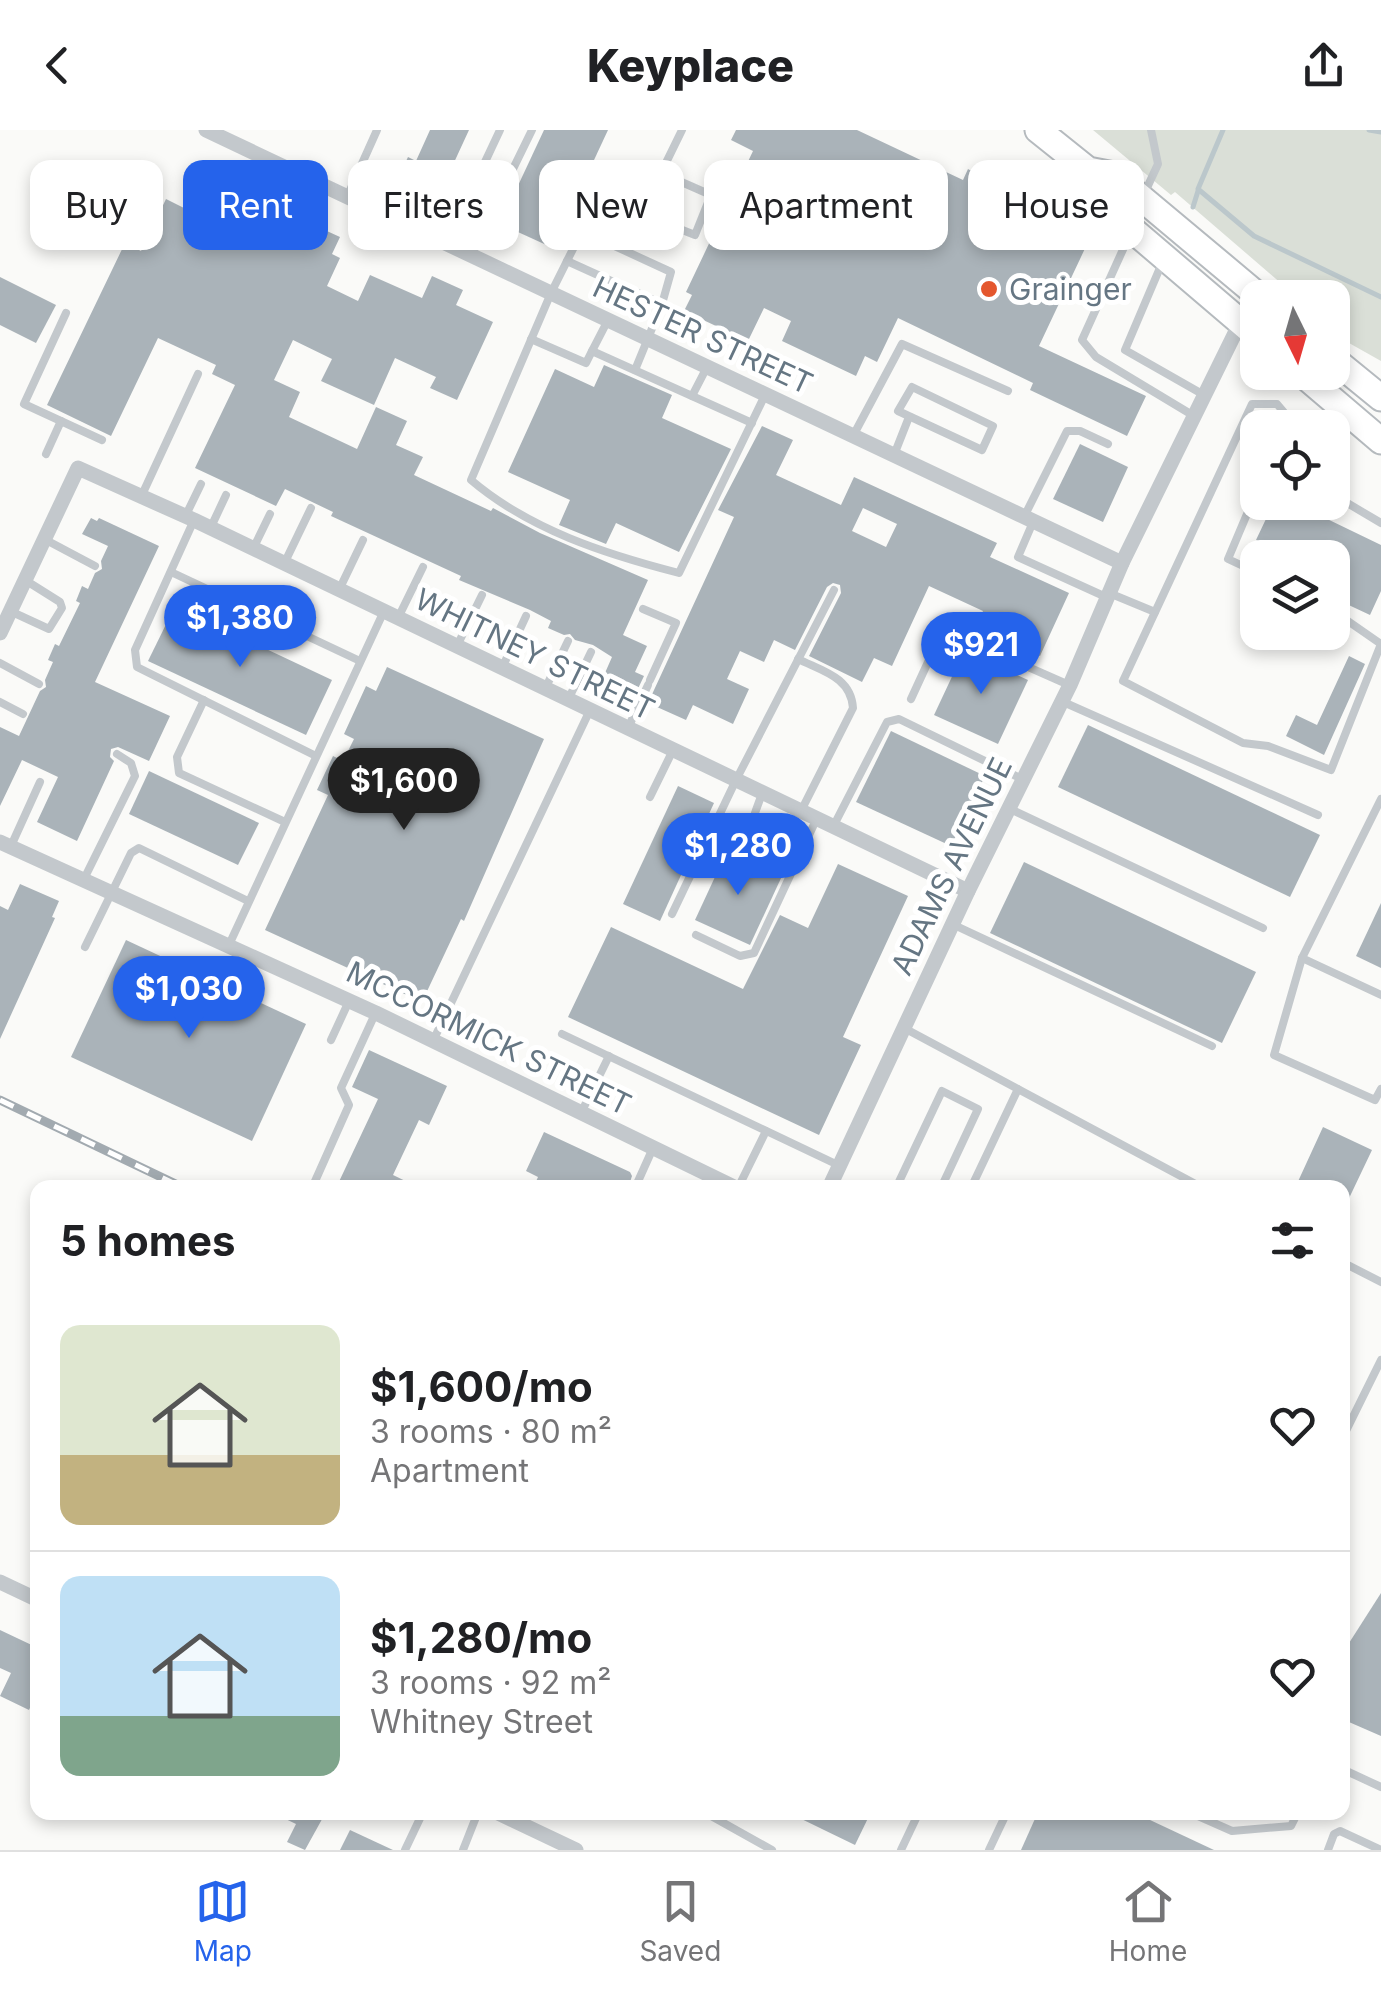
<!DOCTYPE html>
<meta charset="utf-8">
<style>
:root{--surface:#fff;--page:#f6f6f6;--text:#202124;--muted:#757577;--line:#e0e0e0;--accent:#2563eb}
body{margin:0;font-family:Inter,sans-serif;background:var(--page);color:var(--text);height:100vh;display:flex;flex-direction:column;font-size:38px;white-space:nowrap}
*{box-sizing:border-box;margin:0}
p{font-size:32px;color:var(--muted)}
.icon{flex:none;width:55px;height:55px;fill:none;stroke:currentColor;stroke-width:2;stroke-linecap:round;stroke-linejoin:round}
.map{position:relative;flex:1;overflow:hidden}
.drawer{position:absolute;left:30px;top:1050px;width:1320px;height:640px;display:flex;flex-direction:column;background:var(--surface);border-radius:20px;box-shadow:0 5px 15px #0003}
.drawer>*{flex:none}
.guide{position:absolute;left:30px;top:30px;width:1322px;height:90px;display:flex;gap:20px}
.needle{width:65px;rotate:175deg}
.controls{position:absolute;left:1240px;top:150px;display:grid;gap:20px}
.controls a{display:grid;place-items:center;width:110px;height:110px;border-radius:20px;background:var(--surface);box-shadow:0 5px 15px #0003;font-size:50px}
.price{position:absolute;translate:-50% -85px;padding:0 22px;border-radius:35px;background:var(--accent);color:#fff;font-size:32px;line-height:65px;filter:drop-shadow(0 2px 5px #0008)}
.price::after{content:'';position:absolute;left:50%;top:60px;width:30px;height:22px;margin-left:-15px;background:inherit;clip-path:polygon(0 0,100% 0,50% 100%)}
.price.active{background:#222;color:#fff}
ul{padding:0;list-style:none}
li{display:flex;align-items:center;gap:30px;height:250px;padding:0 30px}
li+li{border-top:2px solid var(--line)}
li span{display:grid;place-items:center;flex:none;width:280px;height:200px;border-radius:20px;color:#555}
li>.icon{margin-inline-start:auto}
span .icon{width:120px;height:120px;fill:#fffc;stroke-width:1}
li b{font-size:42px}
h2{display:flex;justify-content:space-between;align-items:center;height:120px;padding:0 30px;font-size:42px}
.tag{padding:0 35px;border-radius:20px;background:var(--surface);box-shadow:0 5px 15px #0003;font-size:35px;line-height:90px}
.tag.active{background:var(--accent);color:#fff}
header{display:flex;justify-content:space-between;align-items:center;height:130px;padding:0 30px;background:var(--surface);font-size:45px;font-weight:800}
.dock{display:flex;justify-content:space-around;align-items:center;height:140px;border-top:2px solid var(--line);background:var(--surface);font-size:28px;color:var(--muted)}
.dock a{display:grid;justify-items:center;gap:5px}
.dock .active{color:var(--accent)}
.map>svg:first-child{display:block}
</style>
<header><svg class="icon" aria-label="back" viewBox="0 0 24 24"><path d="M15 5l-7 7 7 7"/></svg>Keyplace<svg class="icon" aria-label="share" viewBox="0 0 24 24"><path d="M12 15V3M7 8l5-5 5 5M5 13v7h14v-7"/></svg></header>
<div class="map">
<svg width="1381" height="1720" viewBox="0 0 1381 1720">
<rect width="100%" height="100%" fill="#fafaf8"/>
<polygon fill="#dadfd7" points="1093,0 1381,0 1381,231 1349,213 1333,198 1332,168 1297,167 1175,62 1171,65"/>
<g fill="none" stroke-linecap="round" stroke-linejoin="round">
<g stroke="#bbc7cb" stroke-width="5">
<polyline points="1223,0 1198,59 1254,106 1381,167"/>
<polyline points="1369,0 1381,2"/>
<polyline points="1193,77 1198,61"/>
</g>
</g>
<g fill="#aab3b9" fill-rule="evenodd">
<polygon points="430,0 469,0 439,65 399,46 408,27 416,31"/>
<polygon points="544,0 608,0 553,118 500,94"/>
<polygon points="736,0 857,0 963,50 968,39 1089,110 1039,216 1146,266 1127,306 1030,260 1033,253 898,188 877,232 865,226 856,246 782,211 791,191 764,178 748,211 684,181 692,165 686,162 753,21 731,10"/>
<polygon points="215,50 340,107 332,124 340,128 327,156 358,171 370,145 422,168 432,146 463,160 456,175 493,192 457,270 430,258 436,247 395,228 374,275 321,251 332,229 293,210 274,250 300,262 289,287 357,319 376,277 407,291 396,315 423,327 414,345 491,381 493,378 540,403 648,450 623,505 647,516 635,542 644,546 634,567 601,552 612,527 593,515 575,510 570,504 564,505 548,498 551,491 530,480 459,450 461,446 331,386 333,382 285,359 276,376 195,338 235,255 212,244 216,235 158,208 111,306 47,275 125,113 141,121 166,69 198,85"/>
<polygon points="0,147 56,175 36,213 0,195"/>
<polygon points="604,235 672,265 662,288 731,319 679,422 616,393 606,414 559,395 570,370 508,342 555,239 594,257"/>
<path d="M 762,296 L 793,310 L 776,345 L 841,375 L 854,347 L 997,413 L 990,427 L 1069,463 L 1040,526 L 976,496 L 983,481 L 929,456 L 892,536 L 874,528 L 862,552 L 809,526 L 841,463 L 840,455 L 833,453 L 827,457 L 795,520 L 774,510 L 764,532 L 740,521 L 727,549 L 749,559 L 733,594 L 693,575 L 686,590 L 648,573 L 734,387 L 718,380 ZM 863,378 L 897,394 L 886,417 L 852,401 Z"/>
<polygon points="1080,314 1128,337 1103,392 1053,369"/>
<polygon points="1274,372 1292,372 1381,415 1381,461 1370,485 1338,470 1340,466 1332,463 1332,428 1272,428 1276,419 1256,410"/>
<polygon points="91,388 97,391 99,388 159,416 95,552 170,586 149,631 118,617 111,619 110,627 114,631 77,711 37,692 58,647 22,630 0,676 0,597 19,606 40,561 46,557 45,550 53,532 48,530 55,514 59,516 80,473 76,471 82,456 88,459 95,443 102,439 101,431 108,416 82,404"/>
<polygon points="175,476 332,550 306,605 148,531"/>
<polygon points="964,521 1028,550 998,614 934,585"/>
<polygon points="1349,526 1365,534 1324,625 1286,606 1296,585 1317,595"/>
<polygon points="387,537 544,609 464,791 461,789 422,872 265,800 328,665 317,660 333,626 343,631 354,609 344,604 366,556 376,561"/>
<polygon points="1088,595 1320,705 1290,767 1058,657"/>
<polygon points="891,601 985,646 951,716 856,672"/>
<polygon points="149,641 259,693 238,735 129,684"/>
<polygon points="678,656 714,673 660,791 623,774"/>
<polygon points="727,721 782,746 750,815 695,790"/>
<polygon points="1024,732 1256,842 1222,913 990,803"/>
<polygon points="838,734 908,766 843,907 861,915 819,1005 568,887 611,797 743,859 780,785 808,798"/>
<polygon points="20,754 59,771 52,787 55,788 0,909 0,776 8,780"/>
<polygon points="1381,773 1381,838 1356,826"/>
<polygon points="126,810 306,894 252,1011 71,927"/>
<polygon points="369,920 447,956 429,995 419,990 393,1045 420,1058 336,1058 378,969 352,957"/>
<polygon points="1323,997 1372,1020 1342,1083 1342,1058 1295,1058"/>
<polygon points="544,1002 630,1042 632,1046 628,1058 533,1058 538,1047 526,1041"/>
<polygon points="1381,1463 1381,1606 1342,1589 1342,1524"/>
<polygon points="0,1500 38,1518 38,1561 29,1580 0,1566 11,1543 0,1538"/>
<polygon points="271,1682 326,1682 305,1720 287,1712 296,1694"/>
<polygon points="787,1682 871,1682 855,1715"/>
<polygon points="1038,1682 1133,1682 1214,1720 1021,1720"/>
<polygon points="350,1700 393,1720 340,1720"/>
</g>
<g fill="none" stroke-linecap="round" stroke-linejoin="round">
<defs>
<g id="primary">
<polyline points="1038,0 1088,40 1114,45 1261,168"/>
<polyline points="1088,40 1088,62 1258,207"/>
<polyline points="1332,228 1381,268"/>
<polyline points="1300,242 1381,311"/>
</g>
</defs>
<use href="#primary" stroke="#b5babe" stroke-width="29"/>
<g stroke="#c3c8cc" stroke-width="8">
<path d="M 682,0 L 661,43 L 711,65 L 695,105 L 599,67 L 551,163 L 471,350 C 530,400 605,424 679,443 L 765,265"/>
<polyline points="361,36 461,83 500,0"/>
<polyline points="1145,62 1158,34 1151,0"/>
<polyline points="347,67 377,0"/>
<polyline points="643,85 661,43"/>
<polyline points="582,101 671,142 662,174 635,240"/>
<polyline points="1130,104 1082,210 1096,227 1194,286"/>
<polyline points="471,125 532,0"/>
<polyline points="567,131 662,174"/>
<polyline points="1162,133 1125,220 1204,265"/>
<polyline points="66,183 24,274 102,310"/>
<polyline points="531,209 586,233 592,221 752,293"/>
<polyline points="592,221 608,190"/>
<polygon points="912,257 993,296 982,320 898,281"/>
<polyline points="692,266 707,237"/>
<polyline points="1283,298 1288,287 1277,274 1252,274 1123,551 1243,613 1268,616 1331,640 1381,514"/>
<polyline points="853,306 902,214 1008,261"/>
<polyline points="46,324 61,291"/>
<polyline points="894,325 909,287"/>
<polyline points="1258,358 1228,429 1258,443"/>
<polyline points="1332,364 1381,393"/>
<polyline points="141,367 198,244"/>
<polyline points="185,387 201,354"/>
<polyline points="1024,387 1067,301 1080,301 1108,314"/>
<polyline points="194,390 135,520 137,537 316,626"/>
<polyline points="1033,392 1018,427 1106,467"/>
<polyline points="211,397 226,365"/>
<polyline points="46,410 95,436"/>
<polyline points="253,419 270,384"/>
<polyline points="284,434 311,378"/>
<polyline points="171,442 360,531"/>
<polyline points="339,460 363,410"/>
<polyline points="1109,463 1155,482"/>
<polyline points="643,479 676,493 650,550"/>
<polyline points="1332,480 1381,514"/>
<polyline points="10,481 49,499 62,478 60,472 25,450"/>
<polyline points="398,488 423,437"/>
<polyline points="457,516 482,465"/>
<path d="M 798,529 C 822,541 851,547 853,578 L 801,681"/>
<polyline points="0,533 39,554"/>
<polyline points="503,536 526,486"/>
<polyline points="546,557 568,511"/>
<polyline points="911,569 940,506 951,503 1069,555"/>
<polyline points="204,570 177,627 179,643 285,692"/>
<polyline points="568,570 591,522"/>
<polyline points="1061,571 1318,685"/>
<polyline points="0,572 23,584"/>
<polyline points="628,598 648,555"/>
<path d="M 762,664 C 741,718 748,711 796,733"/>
<polyline points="650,667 673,620"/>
<polyline points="1381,669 1302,828 1381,865"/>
<polyline points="1008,678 1263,798"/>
<polyline points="833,697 887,592 899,589 1022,649"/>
<polyline points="11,716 40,652"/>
<polyline points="84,749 135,646 131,633 117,624"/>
<polyline points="672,784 736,650 834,460"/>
<polyline points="952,794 1212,916"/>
<polyline points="696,805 740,826 754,823 816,690"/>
<polyline points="85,817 131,723 139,718 248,771"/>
<polyline points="228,817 384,481"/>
<polyline points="1302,828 1274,925 1375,970 1381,959"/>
<polyline points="904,898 1203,1058"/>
<polyline points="562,904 838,1035"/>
<polyline points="331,910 349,871"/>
<polyline points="433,911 590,580"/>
<polyline points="581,983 609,926"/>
<polyline points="312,1058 349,975 341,958 375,884"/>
<polyline points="635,1058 653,1018"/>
<polyline points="738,1058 766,1001"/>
<polyline points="896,1058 942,961 978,979 941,1058"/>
<polyline points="971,1058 1018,959"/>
<polyline points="1342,1132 1381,1152"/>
<polyline points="1342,1309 1381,1230"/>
<polyline points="1342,1639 1381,1657"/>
<polyline points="704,1682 772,1720"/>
<polyline points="1189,1682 1232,1701 1291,1696 1298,1682"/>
<polyline points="405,1720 423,1682"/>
<polyline points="463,1720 478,1682"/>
<polyline points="901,1720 919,1682"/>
<polyline points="989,1720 1007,1682"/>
<polyline points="1328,1720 1334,1704 1340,1701 1381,1720"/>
</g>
<g stroke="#c3c8cc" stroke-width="15">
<polyline points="206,0 1122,433"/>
<polyline points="0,503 78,338 194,390 968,761"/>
<polyline points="0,712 376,883 736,1058"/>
<polyline points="829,1058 968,761 1070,555 1122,433 1240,193 1258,171"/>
<polyline points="0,1452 38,1470"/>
<polyline points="496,1682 576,1720"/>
</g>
<use href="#primary" stroke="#fff" stroke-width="25"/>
<defs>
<polyline id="rail" points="0,970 184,1058"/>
</defs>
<use href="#rail" stroke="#a2aab0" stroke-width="9"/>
<use href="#rail" stroke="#fff" stroke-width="5" stroke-dasharray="15" stroke-linecap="butt"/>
</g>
<circle fill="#e4572e" stroke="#fff" stroke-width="4" cx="989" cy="159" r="10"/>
<g text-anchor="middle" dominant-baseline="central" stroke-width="10" stroke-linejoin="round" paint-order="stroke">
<g font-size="30" fill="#657683" stroke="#fff" text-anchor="start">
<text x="1009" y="159">Grainger</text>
</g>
<g font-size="30" fill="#657683" stroke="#fff">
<text transform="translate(703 205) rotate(25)">HESTER STREET</text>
<text transform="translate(535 524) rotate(26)">WHITNEY STREET</text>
<text transform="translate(951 736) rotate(-64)">ADAMS AVENUE</text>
<text transform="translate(489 908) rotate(26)">MCCORMICK STREET</text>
</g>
</g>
</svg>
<div class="controls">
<a><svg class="needle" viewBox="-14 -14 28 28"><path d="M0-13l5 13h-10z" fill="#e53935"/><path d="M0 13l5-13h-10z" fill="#757577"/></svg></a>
<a><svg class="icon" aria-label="locate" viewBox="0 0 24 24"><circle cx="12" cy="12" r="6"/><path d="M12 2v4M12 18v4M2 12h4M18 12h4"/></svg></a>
<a><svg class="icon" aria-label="layers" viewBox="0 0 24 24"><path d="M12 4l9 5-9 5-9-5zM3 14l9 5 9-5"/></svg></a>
</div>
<b class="price" style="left:240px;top:540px">$1,380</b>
<b class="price" style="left:981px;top:567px">$921</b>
<b class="price active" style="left:404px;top:703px">$1,600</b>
<b class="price" style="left:738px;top:768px">$1,280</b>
<b class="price" style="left:189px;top:911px">$1,030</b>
<div class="guide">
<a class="tag">Buy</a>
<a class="tag active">Rent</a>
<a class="tag">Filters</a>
<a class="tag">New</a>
<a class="tag">Apartment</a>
<a class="tag">House</a>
</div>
<section class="drawer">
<h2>5 homes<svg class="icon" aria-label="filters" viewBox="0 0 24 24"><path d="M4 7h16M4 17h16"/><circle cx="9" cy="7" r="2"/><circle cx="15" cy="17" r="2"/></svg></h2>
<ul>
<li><span style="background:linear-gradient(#dfe7d0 65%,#c2b280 0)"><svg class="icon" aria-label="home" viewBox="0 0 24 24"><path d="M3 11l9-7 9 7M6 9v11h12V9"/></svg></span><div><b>$1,600/mo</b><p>3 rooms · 80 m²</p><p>Apartment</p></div><svg class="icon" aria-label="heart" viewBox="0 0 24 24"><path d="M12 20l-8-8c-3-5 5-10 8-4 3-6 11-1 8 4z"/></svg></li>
<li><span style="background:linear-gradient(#bfe0f5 70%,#7fa58c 0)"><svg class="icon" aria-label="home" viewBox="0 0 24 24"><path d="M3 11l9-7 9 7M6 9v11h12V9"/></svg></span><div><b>$1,280/mo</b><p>3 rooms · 92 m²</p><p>Whitney Street</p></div><svg class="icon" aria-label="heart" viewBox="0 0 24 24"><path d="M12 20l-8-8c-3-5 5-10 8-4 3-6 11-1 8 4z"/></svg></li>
</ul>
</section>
</div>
<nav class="dock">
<a class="active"><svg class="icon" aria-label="map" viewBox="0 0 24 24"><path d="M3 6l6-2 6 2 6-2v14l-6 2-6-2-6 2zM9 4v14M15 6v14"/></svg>Map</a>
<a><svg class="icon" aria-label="saved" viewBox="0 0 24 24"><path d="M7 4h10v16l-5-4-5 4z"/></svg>Saved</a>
<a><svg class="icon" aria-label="home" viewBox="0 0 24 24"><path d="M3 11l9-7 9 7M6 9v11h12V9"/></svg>Home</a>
</nav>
